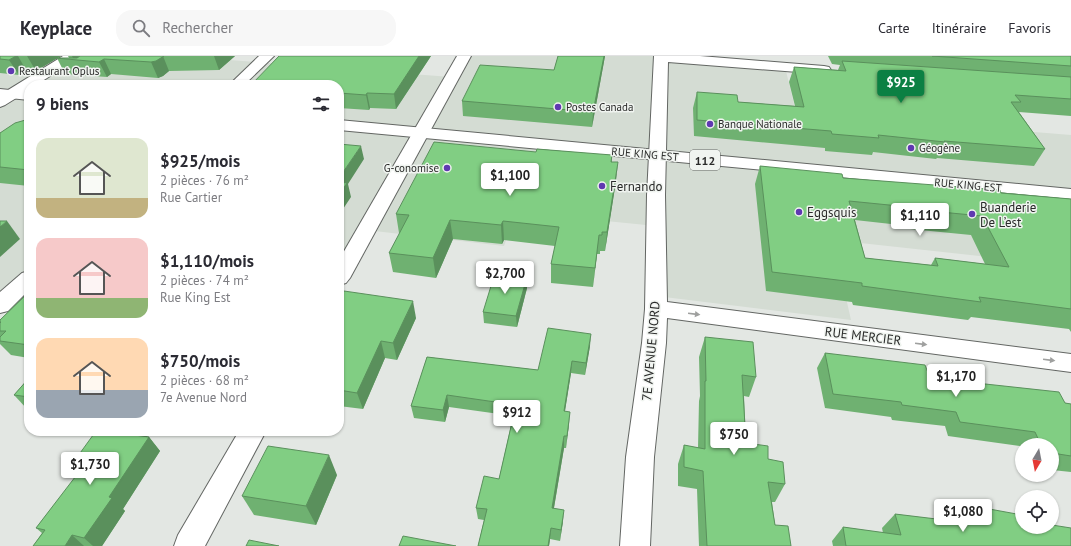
<!DOCTYPE html>
<html lang="fr">
<meta charset="utf-8">
<style>
:root{--surface:#fff;--page:#f7f7f7;--text:#2b2b33;--muted:#7c7c81;--line:#e1e1e2;--accent:#0b8043}
body{margin:0;font-family:"PT Sans",sans-serif;background:var(--page);color:var(--text);height:100vh;display:flex;flex-direction:column;font-size:15px;white-space:nowrap}
*{box-sizing:border-box;margin:0}
p{font-size:13px;color:var(--muted)}
.icon{flex:none;width:22px;height:22px;fill:none;stroke:currentColor;stroke-width:2;stroke-linecap:round;stroke-linejoin:round}
.map{position:relative;flex:1;overflow:hidden}
.panel{position:absolute;left:24px;top:24px;width:320px;height:356px;display:flex;flex-direction:column;background:var(--surface);border-radius:16px;box-shadow:0 1px 3px #0004}
.panel>*{flex:none}
.needle{width:26px;rotate:190deg}
.tools{position:absolute;left:1015px;top:382px;display:grid;gap:8px}
.tools a{display:grid;place-items:center;width:44px;height:44px;border-radius:50%;background:var(--surface);box-shadow:0 1px 3px #0004;font-size:20px}
.price{position:absolute;translate:-50% -34px;padding:0 9px;border-radius:4px;background:#fff;color:#222;font-size:13px;line-height:26px;filter:drop-shadow(0 1px 2px #0008)}
.price::after{content:'';position:absolute;left:50%;top:24px;width:12px;height:9px;margin-left:-6px;background:inherit;clip-path:polygon(0 0,100% 0,50% 100%)}
.price.current{background:var(--accent);color:#fff}
ul{padding:0;list-style:none}
li{display:flex;align-items:center;gap:12px;height:100px;padding:0 12px}
li span{display:grid;place-items:center;flex:none;width:112px;height:80px;border-radius:12px;color:#555}
li>.icon{margin-inline-start:auto}
span .icon{width:48px;height:48px;fill:#fffc;stroke-width:1}
li b{font-size:17px}
h2{display:flex;justify-content:space-between;align-items:center;height:48px;padding:0 12px;font-size:17px}
header{display:flex;align-items:center;gap:24px;box-sizing:border-box;height:56px;padding:0 20px;background:var(--surface);border-bottom:1px solid var(--line)}
header strong{font-size:19px}
nav{display:flex;gap:22px;margin-inline-start:auto;font-size:14px}
.search{width:280px;height:36px;background:var(--page);display:flex;align-items:center;gap:10px;box-sizing:border-box;padding:0 14px;border-radius:16px;color:var(--muted);font-size:15px}
.map>svg:first-child{display:block}
</style>
<header>
<strong>Keyplace</strong>
<div class="search"><svg class="icon" aria-label="search" viewBox="0 0 24 24"><circle cx="10" cy="10" r="6"/><path d="M15 15l6 6"/></svg>Rechercher</div>
<nav><a>Carte</a><a>Itinéraire</a><a>Favoris</a></nav>
</header>
<div class="map">
<svg width="1071" height="490" viewBox="0 0 1071 490">
<rect width="100%" height="100%" fill="#e3e7e3"/>
<polygon fill="#d4dcd3" points="0,0 176,0 451,21 464,0 661,0 785,11 796,56 1071,79 1071,210 833,184 851,264 656,240 656,170 516,156 504,190 366,174 339,222 339,29 29,29 29,256 0,251"/>
<g fill="none" stroke-linecap="round" stroke-linejoin="round">
<defs>
<g id="minor">
<polygon points="63,0 79,0 77,3 36,29 29,29 29,34 5,49 0,51 0,39"/>
<polygon points="259,0 274,0 244,29 229,29"/>
<polygon points="457,0 471,0 350,222 346,227 339,229 339,204"/>
<polygon points="654,0 700,0 824,10 829,11 831,14 829,17 824,18 668,6 665,139 667,246 1071,298 1071,316 667,262 666,287 654,401 650,490 620,490 626,401 642,287 645,253 647,139"/>
<polygon points="29,215 29,234 8,255 0,257 0,236 22,217"/>
<polygon points="239,375 266,375 205,490 174,490 178,479"/>
</g>
<g id="major">
<polygon points="0,33 29,36 29,44 0,41"/>
<polygon points="339,64 1071,133 1071,143 339,74"/>
</g>
</defs>
<use href="#minor" stroke="#636663" stroke-width="2"/>
<use href="#major" stroke="#636663" stroke-width="2"/>
<use href="#minor" fill="#fff" fill-rule="evenodd"/>
<use href="#major" fill="#fff" fill-rule="evenodd"/>
</g>
<g fill="#6fb171" fill-rule="evenodd">
<polygon points="0,0 61,0 57,2 69,2 68,0 235,0 219,14 169,15 163,20 158,22 111,18 107,21 65,18 57,2 36,15 26,14 19,19 0,17"/>
<polygon points="279,0 431,0 396,53 370,52 369,54 339,52 339,29"/>
<polygon points="558,0 605,0 592,71 463,60 462,45 554,14"/>
<polygon points="828,0 1071,0 1071,60 1019,56 1045,93 1034,110 937,102 936,103 873,96 872,99 825,95 825,92 694,80 693,52 697,36 738,46 795,50 789,26 794,11 838,14 840,9 832,8"/>
<polygon points="29,63 29,130 0,127 0,77"/>
<polygon points="536,96 612,99 612,106 616,125 605,195 600,195 600,198 597,198 593,231 551,227 551,208 555,190 504,184 502,188 453,183 436,222 393,216 389,197 400,177 399,177 396,158"/>
<path d="M 760,110 L 843,122 L 1071,143 L 1071,276 L 1069,273 L 971,261 L 968,264 L 853,249 L 852,246 L 766,235 L 755,128 ZM 855,164 L 909,170 L 910,173 L 971,179 L 985,208 L 935,202 L 931,209 L 865,202 Z"/>
<polygon points="527,221 527,232 517,271 484,267 483,256"/>
<polygon points="29,236 29,302 11,299 0,288 0,264"/>
<polygon points="339,244 416,262 397,304 385,302 363,353 339,350"/>
<polygon points="705,281 756,321 749,341 744,340 746,387 768,403 785,428 775,446 772,446 775,469 791,490 699,490 697,433 678,430 678,408 684,389 698,392 699,345 700,340 699,301"/>
<polygon points="590,290 585,319 571,317 565,355 569,368 566,392 564,392 554,452 563,465 560,485 550,483 549,490 478,490 484,464 478,463 476,452 499,423 513,360 449,351 445,366 414,362 411,350 427,301 538,314"/>
<polygon points="825,297 930,322 1071,348 1071,416 1052,414 1052,389 1022,389 1022,394 1020,390 948,380 945,370 892,364 891,361 825,352 817,312"/>
<polygon points="29,322 29,354 28,354 14,339"/>
<polygon points="147,381 149,381 160,395 123,453 125,455 102,490 33,490 42,477 36,472 78,418 70,411"/>
<polygon points="337,419 316,469 254,459 242,440"/>
<polygon points="973,450 1071,490 833,490 832,485 843,471 883,477 882,472 895,458 957,466"/>
</g>
<g fill="#5a905c">
<polygon points="16,0 18,0 26,14 19,19 9,4"/>
<polygon points="27,0 61,0 36,15"/>
<polygon points="72,0 88,0 74,4"/>
<polygon points="163,0 169,15 163,20 158,22 151,6"/>
<polygon points="214,0 235,0 219,14"/>
<polygon points="419,0 431,0 396,53 394,38"/>
<polygon points="604,0 605,0 592,71 593,56"/>
<polygon points="104,3 111,18 107,21 99,6"/>
<polygon points="367,37 370,52 369,54 366,39"/>
<polygon points="361,90 364,103 348,128 351,141 339,159 339,122"/>
<polygon points="618,106 616,125 605,195 607,176"/>
<polygon points="450,164 453,183 436,222 433,202"/>
<polygon points="7,165 20,183 0,201 0,171"/>
<polygon points="503,165 504,184 502,188 501,169"/>
<polygon points="599,179 597,198 593,231 595,212"/>
<polygon points="527,221 527,232 517,271 516,260"/>
<polygon points="413,245 416,262 397,304 393,287"/>
<polygon points="591,278 590,290 585,319 586,307"/>
<polygon points="381,285 385,302 363,353 357,337"/>
<polygon points="572,305 571,317 563,367 564,355"/>
<polygon points="447,339 449,351 445,366 443,354"/>
<polygon points="570,356 569,368 566,392 567,380"/>
<polygon points="130,375 151,375 139,393 127,378"/>
<polygon points="564,380 564,392 552,463 552,452"/>
<polygon points="149,381 160,395 123,453 125,455 102,490 93,490 84,482 109,441"/>
<polygon points="329,399 337,419 316,469 306,450"/>
<polygon points="564,454 563,465 560,485 561,474"/>
<polygon points="551,472 550,483 549,490 548,490"/>
<polygon points="72,479 84,490 65,490"/>
</g>
<g fill="#81ce83" stroke="#5a905c" fill-rule="evenodd">
<polygon points="0,0 16,0 9,4 0,3"/>
<polygon points="80,0 164,0 156,5 151,6 104,3 99,6 56,2 77,2"/>
<polygon points="279,0 419,0 394,38 367,37 366,39 339,37 339,29 251,29"/>
<polygon points="558,0 604,0 593,56 462,45 480,9 554,14"/>
<polygon points="932,0 1071,0 1071,10"/>
<polygon points="842,5 1071,21 1071,43 1015,39 1021,46 1011,46 1045,93 944,85 945,86 878,79 879,82 832,78 831,75 697,64 697,36 737,39 738,46 804,51 794,11 846,15"/>
<polygon points="29,63 29,114 0,111 0,77 15,67"/>
<polygon points="434,86 536,96 537,93 612,99 611,106 618,106 607,176 602,176 602,179 599,179 595,212 551,208 559,171 503,165 501,169 450,164 433,202 389,197 409,159 396,158"/>
<polygon points="339,88 361,90 339,122"/>
<path d="M 760,110 L 842,118 L 843,122 L 1000,134 L 1001,137 L 1071,143 L 1071,253 L 979,241 L 981,246 L 862,230 L 862,227 L 772,216 ZM 849,145 L 919,152 L 920,154 L 982,160 L 1009,211 L 935,202 L 938,210 L 865,202 Z"/>
<polygon points="339,126 347,127 339,139"/>
<polygon points="0,165 7,165 0,171"/>
<polygon points="495,217 527,221 516,260 483,256"/>
<polygon points="344,235 413,245 393,287 381,285 357,337 339,334 339,244"/>
<polygon points="29,236 29,289 0,285 0,281 6,275 0,275 0,267 1,266 0,266 0,264"/>
<polygon points="548,272 591,278 586,307 572,305 564,355 570,356 567,380 564,380 552,452 564,454 561,474 551,472 548,490 478,490 487,453 476,452 484,420 499,423 516,349 447,339 443,354 411,350 427,301 538,314"/>
<polygon points="705,281 753,286 756,321 742,319 746,387 768,390 768,403 783,406 785,428 768,426 775,469 788,470 791,490 707,490 703,415 684,411 684,389 705,393 705,325 706,325"/>
<polygon points="825,297 925,309 930,322 1059,336 1065,347 1071,348 1071,400 1052,397 1052,389 1041,389 1035,376 960,366 956,356 902,349 901,346 833,338"/>
<polygon points="29,322 29,341 14,339"/>
<polygon points="96,375 130,375 127,378 149,381 109,441 112,442 84,482 72,479 65,490 33,490 45,474 36,472 82,412 70,411"/>
<polygon points="268,390 329,399 306,450 242,440"/>
<polygon points="973,450 1022,459 1022,471 1052,471 1052,469 1071,472 1071,490 846,490 843,471 901,479 895,458 978,468"/>
<polygon points="403,480 456,490 399,490"/>
<polygon points="249,484 279,490 246,490"/>
</g>
<defs><path id="oneway-solid" d="M-6-.8H1V-3.2L6.5 0L1 3.2V.8H-6Z"/></defs>
<g fill="#9fa09f">
<use href="#oneway-solid" transform="translate(694 258) rotate(7)"/>
<use href="#oneway-solid" transform="translate(921 288) rotate(7)"/>
<use href="#oneway-solid" transform="translate(1049 304) rotate(7)"/>
</g>
<g fill="#5f39b1" stroke="#f0f4f0" stroke-width="1.5">
<circle cx="11" cy="15" r="4"/>
<circle cx="558" cy="51" r="4"/>
<circle cx="710" cy="68" r="4"/>
<circle cx="911" cy="92" r="4"/>
<circle cx="447" cy="112" r="4"/>
<circle cx="602" cy="130" r="4"/>
<circle cx="799" cy="156" r="4"/>
<circle cx="972" cy="158" r="4"/>
</g>
<g text-anchor="middle" dominant-baseline="central" stroke-width="3" stroke-linejoin="round" paint-order="stroke">
<g font-size="11" fill="#2a2b2a" stroke="#f0f4f0" text-anchor="start">
<text x="19" y="15">Restaurant Oplus</text>
<text x="566" y="51">Postes Canada</text>
<text x="718" y="68">Banque Nationale</text>
<text x="919" y="92">Géogène</text>
<text x="439" y="112" text-anchor="end">G-conomise</text>
</g>
<g font-size="11" fill="#2a2b2a" stroke="#f0f4f0">
<text transform="translate(645 98) rotate(5)">RUE KING EST</text>
<text transform="translate(968 129) rotate(5)">RUE KING EST</text>
</g>
<rect fill="#f0f4f0" stroke="#656765" stroke-width="1" x="690" y="94" width="30" height="20" rx="3"/>
<g font-size="12" font-weight="bold" fill="#2a2b2a">
<text x="705" y="104">112</text>
</g>
<g font-size="13" fill="#2a2b2a" stroke="#f0f4f0" text-anchor="start">
<text x="610" y="130">Fernando</text>
<text x="980" y="151">Buanderie<tspan x="980" dy="15">De L’est</tspan></text>
<text x="807" y="156">Eggsquis</text>
</g>
<g font-size="13" fill="#2a2b2a" stroke="#f0f4f0">
<text transform="translate(863 280) rotate(7)">RUE MERCIER</text>
<text transform="translate(651 295) rotate(-85)">7E AVENUE NORD</text>
</g>
</g>
</svg>
<div class="tools">
<a><svg class="needle" viewBox="-14 -14 28 28"><path d="M0-13l5 13h-10z" fill="#e53935"/><path d="M0 13l5-13h-10z" fill="#7c7c81"/></svg></a>
<a><svg class="icon" aria-label="locate" viewBox="0 0 24 24"><circle cx="12" cy="12" r="6"/><path d="M12 2v4M12 18v4M2 12h4M18 12h4"/></svg></a>
</div>
<b class="price current" style="left:901px;top:48px">$925</b>
<b class="price" style="left:510px;top:141px">$1,100</b>
<b class="price" style="left:920px;top:181px">$1,110</b>
<b class="price" style="left:505px;top:239px">$2,700</b>
<b class="price" style="left:956px;top:342px">$1,170</b>
<b class="price" style="left:517px;top:378px">$912</b>
<b class="price" style="left:734px;top:400px">$750</b>
<b class="price" style="left:90px;top:430px">$1,730</b>
<b class="price" style="left:963px;top:477px">$1,080</b>
<section class="panel">
<h2>9 biens<svg class="icon" aria-label="filters" viewBox="0 0 24 24"><path d="M4 7h16M4 17h16"/><circle cx="9" cy="7" r="2"/><circle cx="15" cy="17" r="2"/></svg></h2>
<ul>
<li><span style="background:linear-gradient(#dfe7d0 75%,#c2b280 0)"><svg class="icon" aria-label="home" viewBox="0 0 24 24"><path d="M3 11l9-7 9 7M6 9v11h12V9"/></svg></span><div><b>$925/mois</b><p>2 pièces · 76 m²</p><p>Rue Cartier</p></div></li>
<li><span style="background:linear-gradient(#f6c9c9 75%,#8fb573 0)"><svg class="icon" aria-label="home" viewBox="0 0 24 24"><path d="M3 11l9-7 9 7M6 9v11h12V9"/></svg></span><div><b>$1,110/mois</b><p>2 pièces · 74 m²</p><p>Rue King Est</p></div></li>
<li><span style="background:linear-gradient(#ffd9b3 65%,#9aa5b1 0)"><svg class="icon" aria-label="home" viewBox="0 0 24 24"><path d="M3 11l9-7 9 7M6 9v11h12V9"/></svg></span><div><b>$750/mois</b><p>2 pièces · 68 m²</p><p>7e Avenue Nord</p></div></li>
</ul>
</section>
</div>
